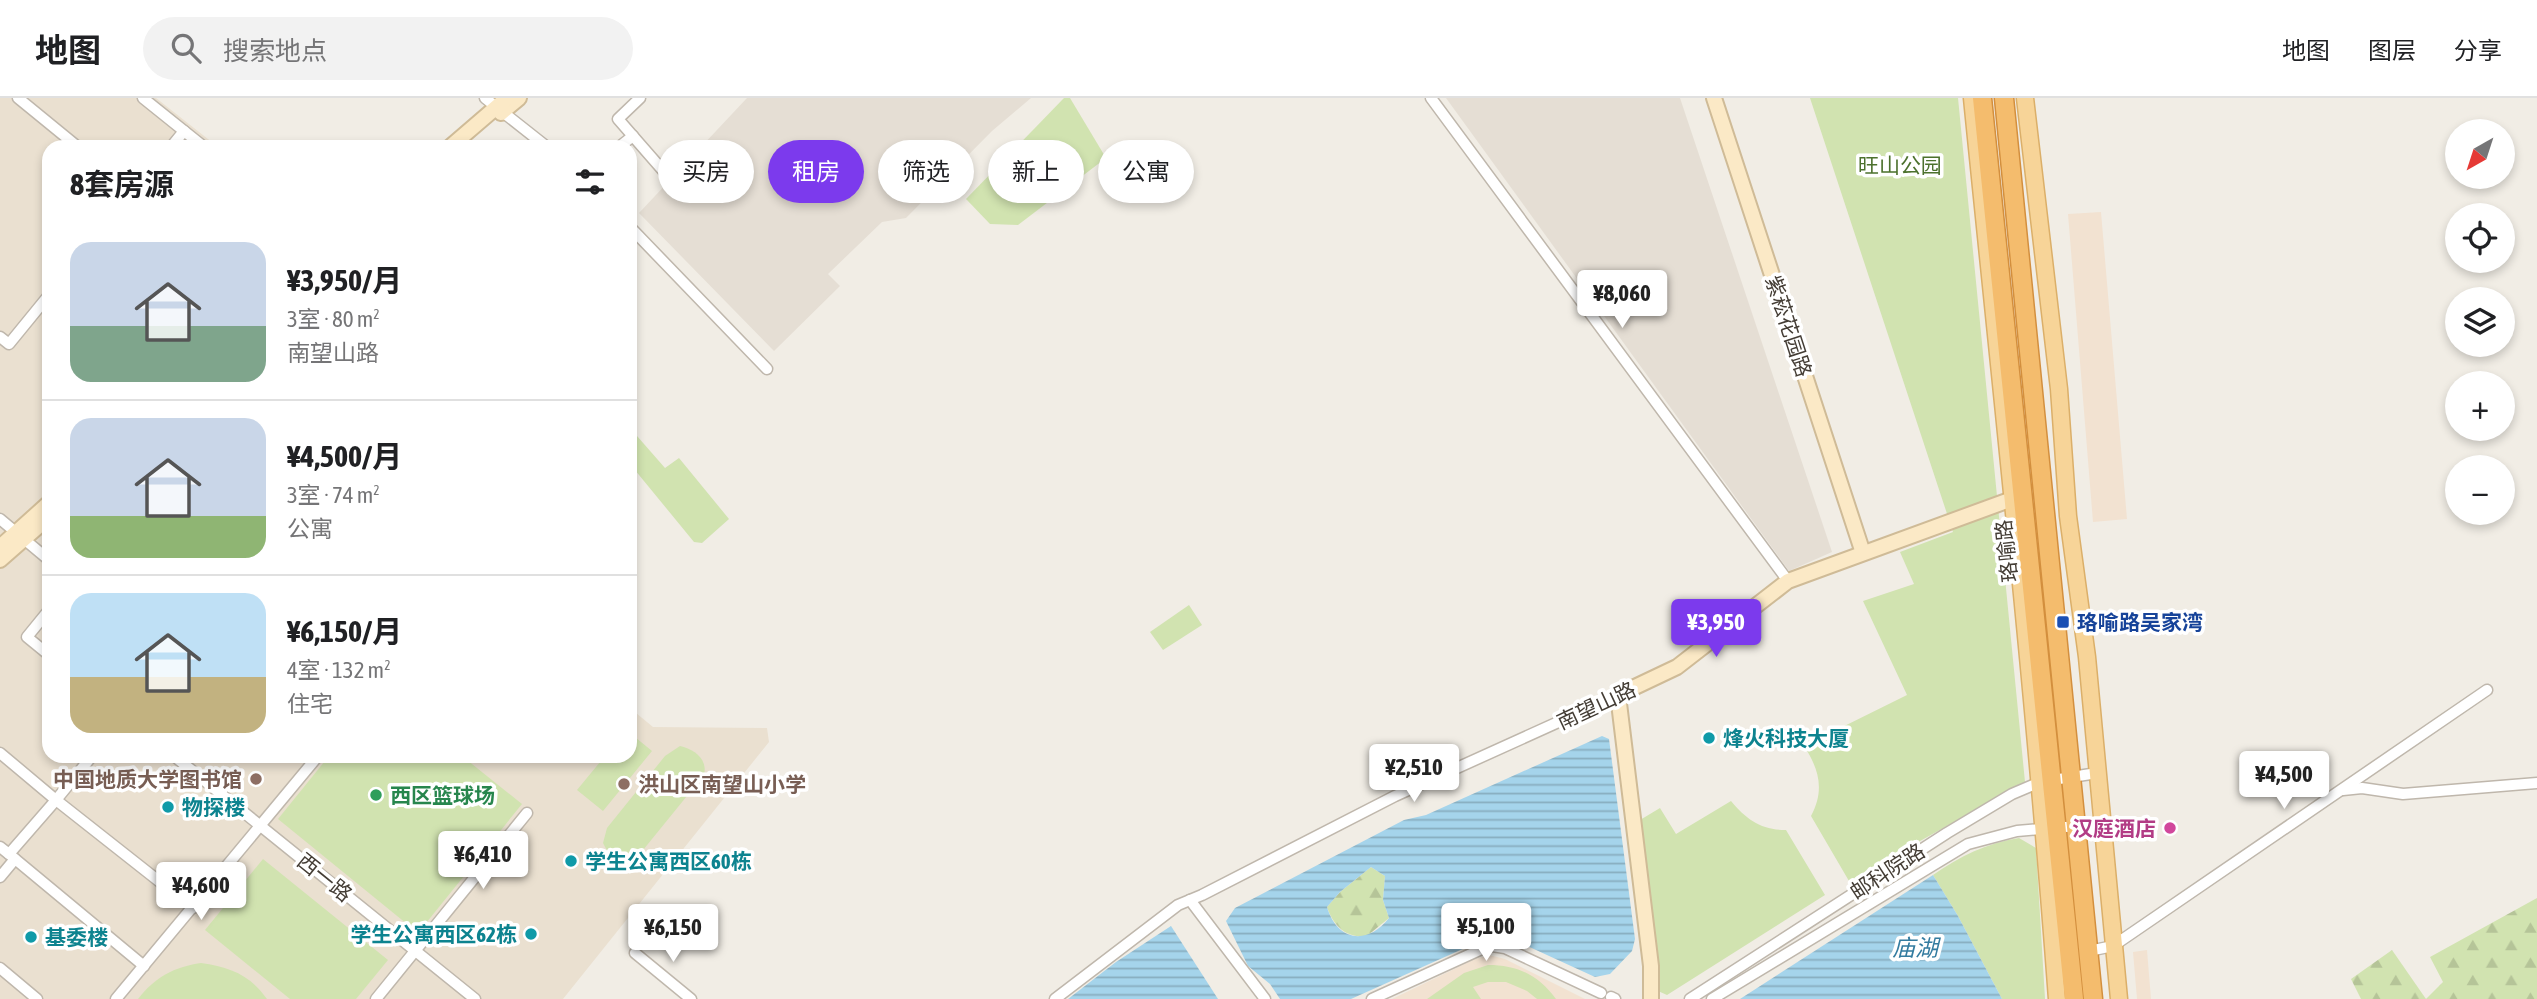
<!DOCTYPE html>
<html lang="zh">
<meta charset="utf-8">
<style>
:root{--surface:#fff;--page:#f2f2f2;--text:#202124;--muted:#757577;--line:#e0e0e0;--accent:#7c3aed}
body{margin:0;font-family:"Asap Condensed","Noto Sans SC",sans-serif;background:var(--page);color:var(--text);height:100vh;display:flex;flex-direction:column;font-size:26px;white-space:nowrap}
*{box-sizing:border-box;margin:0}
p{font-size:23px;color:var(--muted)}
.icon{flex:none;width:38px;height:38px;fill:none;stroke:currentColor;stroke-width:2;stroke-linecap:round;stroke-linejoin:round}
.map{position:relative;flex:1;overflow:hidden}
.sheet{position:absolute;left:42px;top:42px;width:595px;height:623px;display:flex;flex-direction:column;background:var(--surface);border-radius:21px;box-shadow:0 4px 10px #0003}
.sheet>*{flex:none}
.hud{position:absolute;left:658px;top:42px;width:665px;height:63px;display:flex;gap:14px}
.needle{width:46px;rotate:219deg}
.fabs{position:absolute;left:2445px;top:21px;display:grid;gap:14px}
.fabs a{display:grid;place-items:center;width:70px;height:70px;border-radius:50%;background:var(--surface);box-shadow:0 4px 10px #0003;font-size:35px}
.price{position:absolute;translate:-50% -60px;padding:0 16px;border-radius:7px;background:#fff;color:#222;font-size:23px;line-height:46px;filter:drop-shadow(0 2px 4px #0008)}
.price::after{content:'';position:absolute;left:50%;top:42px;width:21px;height:16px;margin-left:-10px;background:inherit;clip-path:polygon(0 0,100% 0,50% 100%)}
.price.selected{background:var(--accent);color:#fff}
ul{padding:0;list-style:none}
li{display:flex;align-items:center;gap:21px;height:175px;padding:0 28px}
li+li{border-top:2px solid var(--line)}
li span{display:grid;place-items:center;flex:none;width:196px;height:140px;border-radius:21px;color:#555}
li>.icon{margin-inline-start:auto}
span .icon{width:84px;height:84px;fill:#fffc;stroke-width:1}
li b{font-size:30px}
h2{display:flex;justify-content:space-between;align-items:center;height:84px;padding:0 28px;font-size:30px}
.chip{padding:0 24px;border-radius:32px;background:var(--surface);box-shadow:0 4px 10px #0003;font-size:24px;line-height:63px}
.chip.selected{background:var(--accent);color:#fff}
header{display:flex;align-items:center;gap:42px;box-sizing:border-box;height:98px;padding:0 35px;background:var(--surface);border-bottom:2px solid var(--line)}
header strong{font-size:33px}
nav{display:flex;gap:38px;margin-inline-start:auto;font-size:24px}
.search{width:490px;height:63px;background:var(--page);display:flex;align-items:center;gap:18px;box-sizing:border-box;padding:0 24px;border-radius:38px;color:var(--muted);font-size:26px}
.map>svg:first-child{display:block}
</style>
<header>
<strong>地图</strong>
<div class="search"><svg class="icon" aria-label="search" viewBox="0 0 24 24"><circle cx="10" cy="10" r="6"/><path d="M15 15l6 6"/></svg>搜索地点</div>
<nav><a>地图</a><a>图层</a><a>分享</a></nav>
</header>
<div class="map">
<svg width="2537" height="901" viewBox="0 0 2537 901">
<defs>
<pattern id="forest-firs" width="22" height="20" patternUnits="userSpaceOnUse" patternTransform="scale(1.75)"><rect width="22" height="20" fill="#d1e3b0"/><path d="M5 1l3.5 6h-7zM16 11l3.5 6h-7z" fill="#b5c498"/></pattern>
<pattern id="water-rules" width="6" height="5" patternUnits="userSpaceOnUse" patternTransform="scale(1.75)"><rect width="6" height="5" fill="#a5d4eb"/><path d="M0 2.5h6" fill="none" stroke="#88adbf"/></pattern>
</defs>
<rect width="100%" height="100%" fill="#f1ede5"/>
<g fill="#e5ded4">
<polygon points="747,0 1031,0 992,33 906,120 882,124 828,176 840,188 774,253 639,115"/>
<polygon points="1446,0 1680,0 1832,454 1789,473"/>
</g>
<g fill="#f2e2d1">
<polygon points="2101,114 2127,421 2093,424 2068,116"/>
<polygon points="2147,852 2151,901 2137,901 2133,854"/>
<polygon points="1489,857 1505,861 1585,901 1392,901 1475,861"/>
</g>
<polygon fill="#eae0d0" points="0,0 156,0 218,49 49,49 49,658 630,658 630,610 653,629 767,630 769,644 563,901 0,901"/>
<g fill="#d1e3b0">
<polygon points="1064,0 1070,0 1106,60 1018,127 990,126 966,101"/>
<path d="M 1810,0 L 1958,0 L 2025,684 L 1849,783 L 1811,718 C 1825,692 1819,671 1804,648 L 1907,597 L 1863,503 L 1914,486 L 1900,454 L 1953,434 Z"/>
<polygon points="630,330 665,370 679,360 729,421 702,445 694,444 630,366"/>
<polygon points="1189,507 1202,527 1163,552 1150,534"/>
<polygon points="630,635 652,653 603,713 577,692 605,658 630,658"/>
<path d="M 680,648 C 694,651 708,661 704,677 L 639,757 C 623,770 611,762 603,745 L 607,730 L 665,658 Z"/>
<polygon points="329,658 462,658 522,706 418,835 278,721"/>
<path d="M 1731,703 C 1747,722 1761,732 1786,732 L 1825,797 L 1667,897 L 1658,893 L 1640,722 L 1660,710 L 1676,736 Z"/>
<path d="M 2019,740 L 2036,750 L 2045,901 L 2002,901 L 1958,818 L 1933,777 C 1960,758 1987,745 2019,740 Z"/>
<polygon points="263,761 388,862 356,901 290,901 205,832"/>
<path d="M 201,865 C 230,869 250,877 267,901 L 138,901 C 155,879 174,869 201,865 Z"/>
<path d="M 1488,867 C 1518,867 1538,877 1556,901 L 1537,901 L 1527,893 L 1506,884 L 1488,884 L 1473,889 L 1481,901 L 1427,901 L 1464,875 Z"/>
</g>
<g fill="url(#forest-firs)">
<path d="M 1371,769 L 1385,778 L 1383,802 L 1389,820 L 1367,838 C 1346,841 1333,827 1327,809 L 1340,794 Z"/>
<polygon points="2537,800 2537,901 2426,901 2443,884 2430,859"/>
<polygon points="2392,852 2426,901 2361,901 2351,881"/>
</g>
<g fill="url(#water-rules)" fill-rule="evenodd">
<path d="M 1602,638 L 1609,641 L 1635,841 L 1632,853 L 1610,876 L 1595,879 L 1510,840 L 1493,840 L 1476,845 L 1351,901 L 1280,901 L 1270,886 L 1248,868 L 1226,823 L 1235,810 L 1404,722 L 1426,717 ZM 1371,769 L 1385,778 L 1383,802 L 1389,820 C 1367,848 1337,843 1327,809 L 1340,794 Z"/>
<polygon points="1933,777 1958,818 2002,901 1740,901"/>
<polygon points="1171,828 1218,901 1068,901 1116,864"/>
</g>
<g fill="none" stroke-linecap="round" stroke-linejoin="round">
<defs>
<g id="street">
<polyline points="18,0 78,49"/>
<polyline points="143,0 204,49"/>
<polyline points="485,0 547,49"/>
<polyline points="640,0 618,21 666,76"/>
<polyline points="1431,0 1788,483"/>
<polyline points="171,49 184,33"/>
<polyline points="619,49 633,38"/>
<polyline points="630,129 767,271"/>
<polyline points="0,239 9,246 49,197"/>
<polyline points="0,421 49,462"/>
<polyline points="49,512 27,539 49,557"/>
<polyline points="0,655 56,702 9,756 144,868"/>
<polyline points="92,658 56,702 193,810"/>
<polyline points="174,658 475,901"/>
<polyline points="2343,692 2362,690 2403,696 2537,685"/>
<polyline points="0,749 9,756"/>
<polyline points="0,779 15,761"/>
<polyline points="1190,802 1265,901"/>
<polyline points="2089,853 2113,848 2487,592"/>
<polyline points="635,855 691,901"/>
<polyline points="0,870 37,901"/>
<polyline points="1611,899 1615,901"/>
<polyline points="116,901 318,658"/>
<polyline points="376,901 527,715"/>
<polyline points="1055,901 1178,807 1202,797 1395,698 1618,597"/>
<polyline points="1372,901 1484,850 1492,848 1505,850 1601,895"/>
<polyline points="1690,901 1947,735 2012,696 2040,684 2097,675"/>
<polyline points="1712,901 1968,746 2017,733 2102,726"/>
</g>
<g id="secondary">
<polyline points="1714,0 1863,455"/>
<polyline points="501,15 519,0"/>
<polyline points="450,49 507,0"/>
<polyline points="0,449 49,405"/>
<polyline points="0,462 49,419"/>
<polyline points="1651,901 1651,868 1618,597 1677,569 1788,483 2023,397"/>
</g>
<g id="primary">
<path d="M 1972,0 C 2002,300 2035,600 2057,901"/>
<polyline points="2025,0 2059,291 2068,418 2087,559 2119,901"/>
</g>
<g id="highway">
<polyline points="1982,0 2074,901"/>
<polyline points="2004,0 2093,901"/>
</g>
</defs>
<use href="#street" stroke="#bfb7ac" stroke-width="13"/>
<use href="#secondary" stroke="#cfbb97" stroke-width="18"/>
<use href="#primary" stroke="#dbaf69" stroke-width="19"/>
<use href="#highway" stroke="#d38f3e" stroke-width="21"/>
<use href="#street" stroke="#fff" stroke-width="10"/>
<use href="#secondary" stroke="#fbe9c6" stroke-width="14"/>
<use href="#primary" stroke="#f7d498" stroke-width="16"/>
<use href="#highway" stroke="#f4bc6d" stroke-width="18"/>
</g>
<rect fill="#1a4fb4" stroke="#fff" stroke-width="2.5" x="2056" y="517" width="14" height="14" rx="3.5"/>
<g fill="#0f9aa8" stroke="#fff" stroke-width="2.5">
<circle cx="1709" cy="640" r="7"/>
<circle cx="168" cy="709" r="7"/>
<circle cx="571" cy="763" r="7"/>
<circle cx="531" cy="836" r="7"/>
<circle cx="31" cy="839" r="7"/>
</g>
<g fill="#8d6e63" stroke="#fff" stroke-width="2.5">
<circle cx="256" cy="681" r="7"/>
<circle cx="624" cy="686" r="7"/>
</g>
<circle fill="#2e9e5b" stroke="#fff" stroke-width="2.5" cx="376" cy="697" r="7"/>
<circle fill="#d1479c" stroke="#fff" stroke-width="2.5" cx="2170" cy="730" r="7"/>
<g text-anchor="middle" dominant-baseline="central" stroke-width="7" stroke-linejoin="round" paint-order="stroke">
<g font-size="21" fill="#4c712d" stroke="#fff">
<text x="1900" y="67">旺山公园</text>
</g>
<g font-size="21" fill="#443d35" stroke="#fff">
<text transform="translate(1789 228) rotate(72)">紫菘花园路</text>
<text transform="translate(2006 453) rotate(-96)">珞喻路</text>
<text transform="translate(1596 607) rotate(-25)">南望山路</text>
<text transform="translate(1887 773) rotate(-33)">邮科院路</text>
<text transform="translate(325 779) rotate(39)">西一路</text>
</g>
<g font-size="21" font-weight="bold" fill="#164399" stroke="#fff" text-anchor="start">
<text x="2077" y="524">珞喻路吴家湾</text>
</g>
<g font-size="21" font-weight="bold" fill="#0d838f" stroke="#fff" text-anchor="start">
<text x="1723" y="640">烽火科技大厦</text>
<text x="182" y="709">物探楼</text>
<text x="585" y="763">学生公寓西区60栋</text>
<text x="517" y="836" text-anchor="end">学生公寓西区62栋</text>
<text x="45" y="839">基委楼</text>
</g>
<g font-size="21" font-weight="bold" fill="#785e54" stroke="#fff" text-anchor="end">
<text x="242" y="681">中国地质大学图书馆</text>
<text x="638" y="686" text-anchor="start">洪山区南望山小学</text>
</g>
<g font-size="21" font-weight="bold" fill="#27864d" stroke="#fff" text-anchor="start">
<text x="390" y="697">西区篮球场</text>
</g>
<g font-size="21" font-weight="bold" fill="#b23c85" stroke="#fff" text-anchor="end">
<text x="2156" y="730">汉庭酒店</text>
</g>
<g font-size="23" font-style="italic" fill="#347ca0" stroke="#fff">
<text x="1915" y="850">庙湖</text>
</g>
</g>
</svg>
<div class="fabs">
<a><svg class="needle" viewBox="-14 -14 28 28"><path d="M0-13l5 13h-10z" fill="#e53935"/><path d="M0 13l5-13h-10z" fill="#757577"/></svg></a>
<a><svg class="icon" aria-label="locate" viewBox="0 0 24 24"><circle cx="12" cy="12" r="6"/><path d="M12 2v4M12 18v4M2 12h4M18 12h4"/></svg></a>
<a><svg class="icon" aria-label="layers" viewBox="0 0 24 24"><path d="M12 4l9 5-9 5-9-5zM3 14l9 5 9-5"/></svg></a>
<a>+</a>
<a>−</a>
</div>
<b class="price" style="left:1622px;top:232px">¥8,060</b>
<b class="price selected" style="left:1716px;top:561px">¥3,950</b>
<b class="price" style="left:1414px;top:706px">¥2,510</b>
<b class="price" style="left:2284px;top:713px">¥4,500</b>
<b class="price" style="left:483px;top:793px">¥6,410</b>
<b class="price" style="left:201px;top:824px">¥4,600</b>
<b class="price" style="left:1486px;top:865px">¥5,100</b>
<b class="price" style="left:673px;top:866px">¥6,150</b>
<div class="hud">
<a class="chip">买房</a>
<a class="chip selected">租房</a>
<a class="chip">筛选</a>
<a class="chip">新上</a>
<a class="chip">公寓</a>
</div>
<section class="sheet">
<h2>8套房源<svg class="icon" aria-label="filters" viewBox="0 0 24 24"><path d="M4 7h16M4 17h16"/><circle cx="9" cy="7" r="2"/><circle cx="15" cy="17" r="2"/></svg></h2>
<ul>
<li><span style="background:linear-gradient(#c9d6e8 60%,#7fa58c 0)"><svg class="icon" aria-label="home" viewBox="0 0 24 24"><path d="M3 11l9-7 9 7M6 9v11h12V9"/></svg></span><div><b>¥3,950/月</b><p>3室 · 80 m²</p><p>南望山路</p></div></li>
<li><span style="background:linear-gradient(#c9d6e8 70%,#8fb573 0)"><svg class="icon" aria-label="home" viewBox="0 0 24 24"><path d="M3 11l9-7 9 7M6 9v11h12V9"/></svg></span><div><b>¥4,500/月</b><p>3室 · 74 m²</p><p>公寓</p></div></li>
<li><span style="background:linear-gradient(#bfe0f5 60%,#c2b280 0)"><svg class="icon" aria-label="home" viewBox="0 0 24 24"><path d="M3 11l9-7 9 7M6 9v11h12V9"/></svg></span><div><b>¥6,150/月</b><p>4室 · 132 m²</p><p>住宅</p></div></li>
</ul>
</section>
</div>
